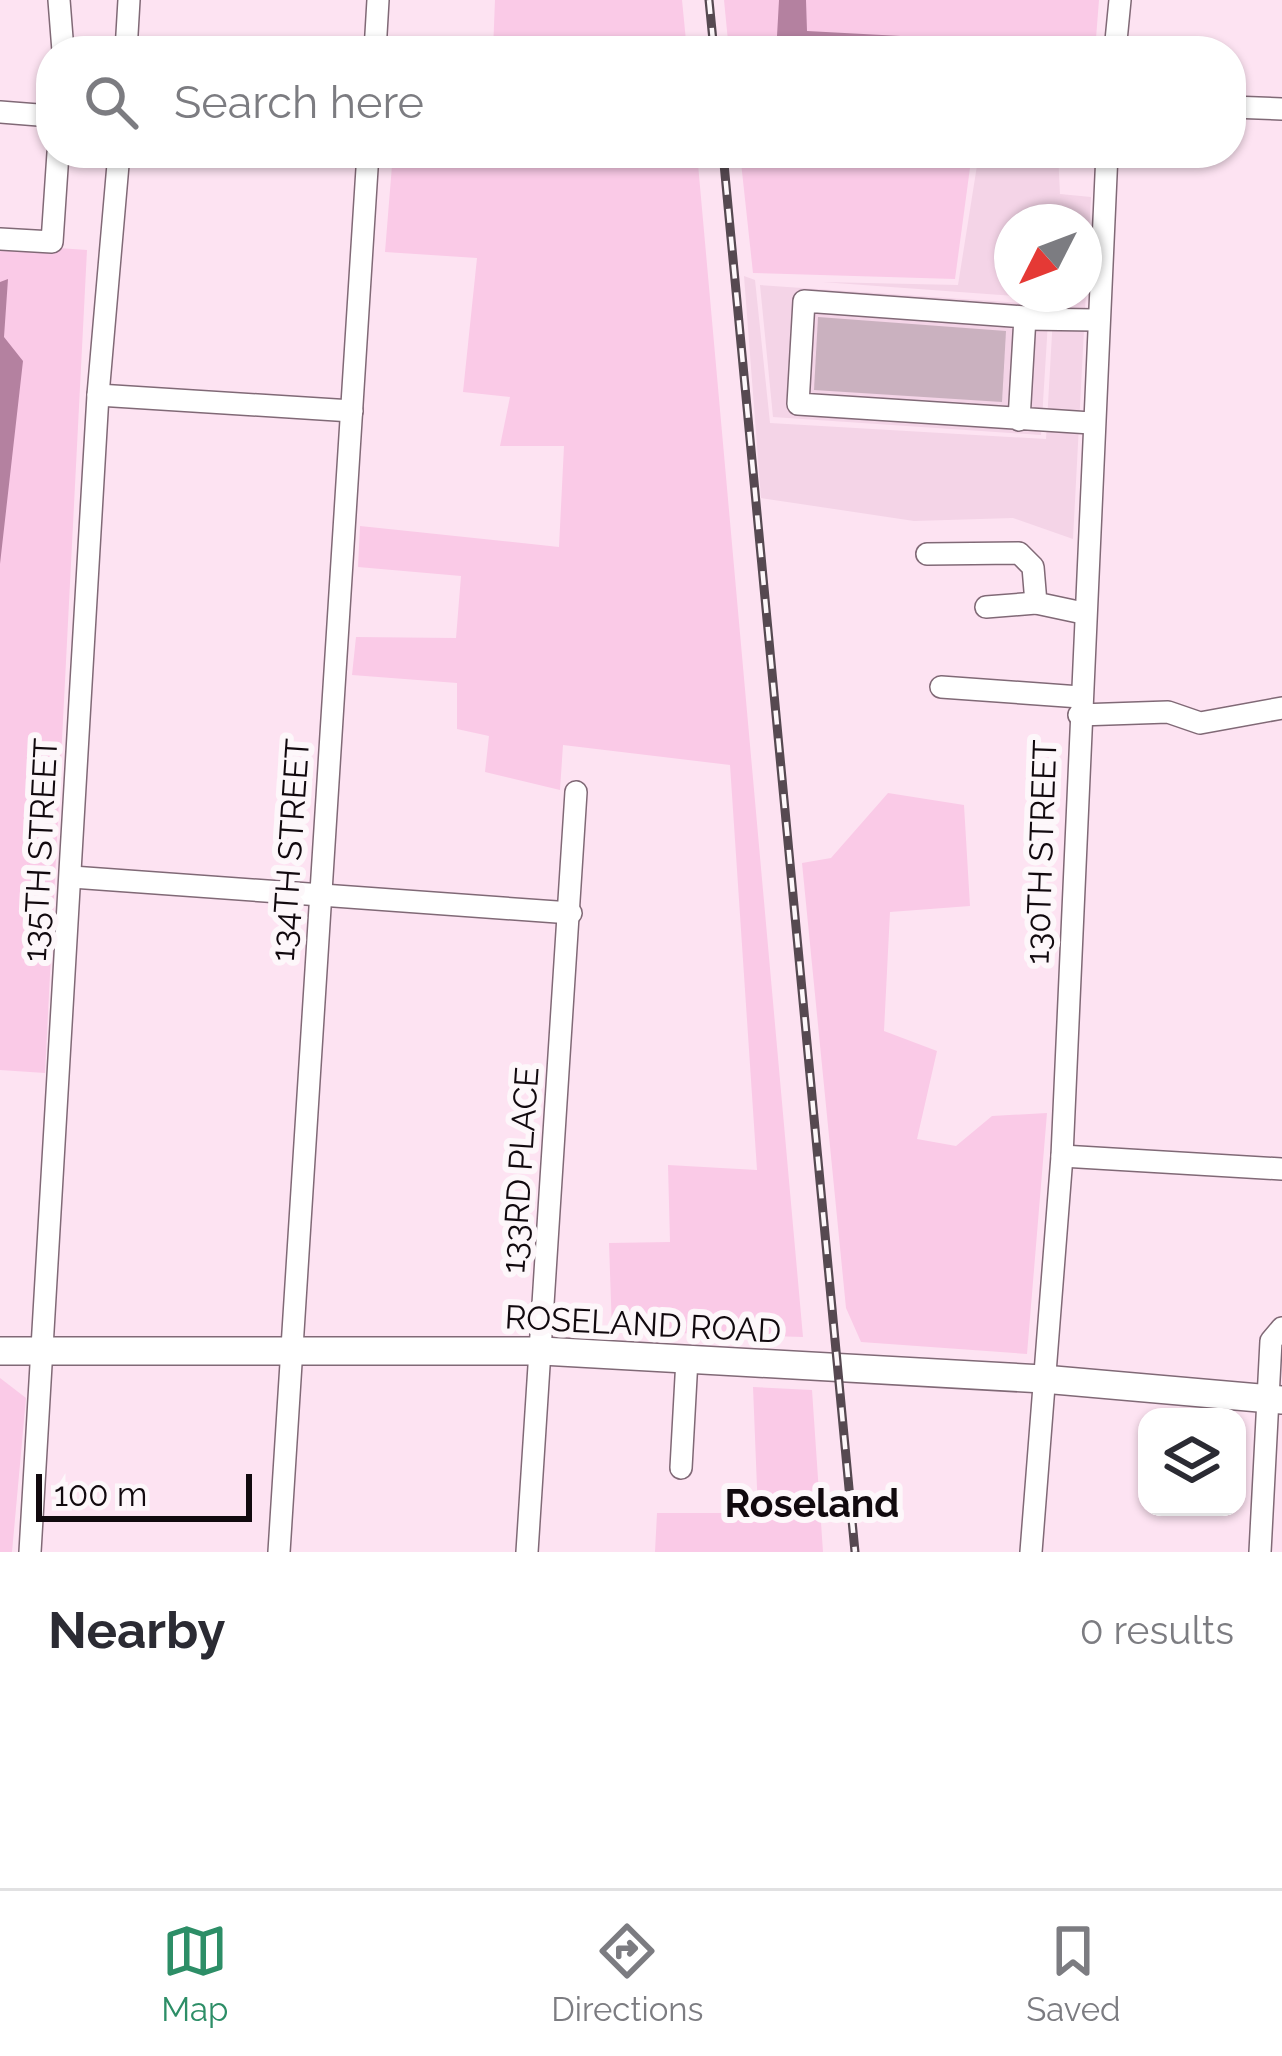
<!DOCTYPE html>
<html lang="en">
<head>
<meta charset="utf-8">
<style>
	body { margin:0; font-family:Raleway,sans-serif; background:#f7f7f7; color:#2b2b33 }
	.controls { position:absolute; right:36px; bottom:36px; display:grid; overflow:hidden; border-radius:24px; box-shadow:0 3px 9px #0004 }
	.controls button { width:108px; height:108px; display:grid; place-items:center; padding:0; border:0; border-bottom:3px solid #e1e1e2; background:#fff; color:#2b2b33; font:60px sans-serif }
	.compass { position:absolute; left:994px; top:204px; width:108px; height:108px; border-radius:50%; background:#fff; box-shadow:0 3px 9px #0004; rotate:228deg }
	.scale { position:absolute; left:36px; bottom:30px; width:216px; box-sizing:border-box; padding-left:12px; border:6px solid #11090e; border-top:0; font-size:33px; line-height:42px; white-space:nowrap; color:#11090e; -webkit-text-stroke:9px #fdf7fa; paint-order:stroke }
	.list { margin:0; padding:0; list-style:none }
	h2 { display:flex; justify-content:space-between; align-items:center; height:156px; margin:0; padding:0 48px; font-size:51px }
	h2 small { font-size:39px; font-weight:400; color:#7c7c81 }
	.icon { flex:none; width:66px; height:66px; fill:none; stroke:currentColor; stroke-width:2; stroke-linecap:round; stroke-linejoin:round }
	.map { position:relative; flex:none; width:1282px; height:1552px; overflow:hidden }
	.search { position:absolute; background:#fff; box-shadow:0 3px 9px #0004; left:36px; right:36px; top:36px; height:132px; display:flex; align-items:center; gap:30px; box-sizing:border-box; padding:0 42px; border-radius:48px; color:#7c7c81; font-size:45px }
	.sheet { height:336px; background:#fff }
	nav { display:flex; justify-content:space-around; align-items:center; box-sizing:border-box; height:168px; border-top:3px solid #e1e1e2; background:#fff; font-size:33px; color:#7c7c81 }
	nav a { display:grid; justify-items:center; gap:6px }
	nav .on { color:#2d8e67 }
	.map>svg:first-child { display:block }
	.built { fill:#f4d4e7; fill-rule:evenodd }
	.green { fill:#facae7 }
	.water { fill:#b481a0 }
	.building { fill:#cab1bf }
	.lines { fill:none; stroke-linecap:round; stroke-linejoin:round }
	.minor-casing { stroke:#806976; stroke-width:24 }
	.major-casing { stroke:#806976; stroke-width:30 }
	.minor { stroke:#fff; stroke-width:21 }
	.major { stroke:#fff; stroke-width:27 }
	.rail-casing { stroke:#564951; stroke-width:9 }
	.rail { stroke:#fdf7fa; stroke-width:4.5; stroke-dasharray:14; stroke-linecap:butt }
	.labels { text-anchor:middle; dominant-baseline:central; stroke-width:12; stroke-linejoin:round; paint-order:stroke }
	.street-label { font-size:33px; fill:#11090e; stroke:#fdf7fa }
	.quarter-label { font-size:39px; font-weight:bold; fill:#11090e; stroke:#fdf7fa }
</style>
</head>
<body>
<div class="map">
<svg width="1282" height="1552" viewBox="0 0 1282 1552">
	<rect width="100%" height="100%" fill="#fde3f2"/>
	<g class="built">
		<path d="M979,153H1058L1060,194L1091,197L1073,539L1013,518L914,521L761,498L744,276L755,280L770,423L1046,439L1054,299L822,282L958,285ZM1012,222H1084V294H1012Z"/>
		<path d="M760,285L1049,305L1041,435L773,417Z"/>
	</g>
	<g class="green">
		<path d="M495,0H682L687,51H493Z"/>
		<path d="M724,0H1099L1095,51H729Z"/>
		<path d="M393,153H697L803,1337L612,1331L609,1243L670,1242L668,1165L757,1170L730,765L563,745L560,790L485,772L489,736L457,729V683L352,675L356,637L456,638L461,576L358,567L360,526L559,547L564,446H500L510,397L463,392L477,258L385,252Z"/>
		<path d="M740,153H972L955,279L753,273Z"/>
		<path d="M0,244L87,250L45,1073L0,1070Z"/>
		<path d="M888,793L964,805L970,906L890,912L884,1031L937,1051L917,1139L956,1146L992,1116L1047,1113L1027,1354L861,1342L846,1308L802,863L831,858Z"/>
		<path d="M0,1378L26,1398L12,1552H0Z"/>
		<path d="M753,1387L812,1390L823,1552H655L657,1513H758Z"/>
	</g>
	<g class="water">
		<path d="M779,0H806L807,31L1034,43L1035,51H795L777,36Z"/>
		<path d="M8,279L4,337L23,361L0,564V282Z"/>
	</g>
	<path class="building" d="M818,317L1006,331L1002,402L814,390Z"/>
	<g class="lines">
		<defs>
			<g id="minor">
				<path d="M59,0L63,51"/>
				<path d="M126,51L129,0"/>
				<path d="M375,51L378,0"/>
				<path d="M1115,51L1120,0"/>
				<path d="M1231,107L1282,109"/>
				<path d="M0,112L51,116"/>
				<path d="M0,239L52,242L58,153"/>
				<path d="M1025,319L1095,320"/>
				<path d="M98,395L352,411"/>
				<path d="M1019,420L1025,317L804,301L798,404L1091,423"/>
				<path d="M927,554L1019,553L1033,567L1036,603L1083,613"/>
				<path d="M986,607L1036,603"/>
				<path d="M941,687L1080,697"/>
				<path d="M1079,715L1168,712L1200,723L1282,708"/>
				<path d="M72,877L571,913"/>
				<path d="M1062,1156L1282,1169"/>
				<path d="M681,1468L687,1359"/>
				<path d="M30,1552L98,395L119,153"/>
				<path d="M279,1552L368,153"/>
				<path d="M527,1552L576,792"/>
				<path d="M1031,1552L1062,1156L1107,153"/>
				<path d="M1260,1552L1271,1341L1282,1328"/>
			</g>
			<path id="major" d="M0,1351H542L1043,1379L1282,1400"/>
		</defs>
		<use href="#minor" class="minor-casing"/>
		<use href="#major" class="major-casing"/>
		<use href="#minor" class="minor"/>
		<use href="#major" class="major"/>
		<defs>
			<g id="rail">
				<path d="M709,0L714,51"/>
				<path d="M723,153L855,1552"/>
			</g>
		</defs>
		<use href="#rail" class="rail-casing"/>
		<use href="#rail" class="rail"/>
	</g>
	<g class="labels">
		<g class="street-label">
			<text transform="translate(40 850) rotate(-87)">135TH STREET</text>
			<text transform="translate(290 850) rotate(-86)">134TH STREET</text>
			<text transform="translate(1041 852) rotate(-88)">130TH STREET</text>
			<text transform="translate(520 1170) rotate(-86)">133RD PLACE</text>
			<text transform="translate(643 1324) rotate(3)">ROSELAND ROAD</text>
		</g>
		<g class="quarter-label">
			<text x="812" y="1503">Roseland</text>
		</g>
	</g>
</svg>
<div class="controls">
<button><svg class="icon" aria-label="layers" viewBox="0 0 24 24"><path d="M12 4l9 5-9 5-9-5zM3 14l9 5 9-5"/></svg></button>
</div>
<svg class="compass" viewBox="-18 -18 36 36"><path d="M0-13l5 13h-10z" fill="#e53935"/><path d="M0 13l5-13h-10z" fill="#7c7c81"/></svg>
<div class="scale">100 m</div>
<div class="search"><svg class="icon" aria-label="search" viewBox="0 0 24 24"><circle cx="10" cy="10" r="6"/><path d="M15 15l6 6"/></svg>Search here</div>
</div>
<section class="sheet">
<h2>Nearby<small>0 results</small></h2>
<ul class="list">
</ul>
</section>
<nav>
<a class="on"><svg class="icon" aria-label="map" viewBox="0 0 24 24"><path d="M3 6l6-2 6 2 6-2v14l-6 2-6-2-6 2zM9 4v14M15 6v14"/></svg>Map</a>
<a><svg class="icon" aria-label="directions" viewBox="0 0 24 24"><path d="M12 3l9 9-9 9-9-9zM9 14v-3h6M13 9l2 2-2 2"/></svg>Directions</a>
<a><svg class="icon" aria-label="saved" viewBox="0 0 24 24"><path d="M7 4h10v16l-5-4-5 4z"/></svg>Saved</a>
</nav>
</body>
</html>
